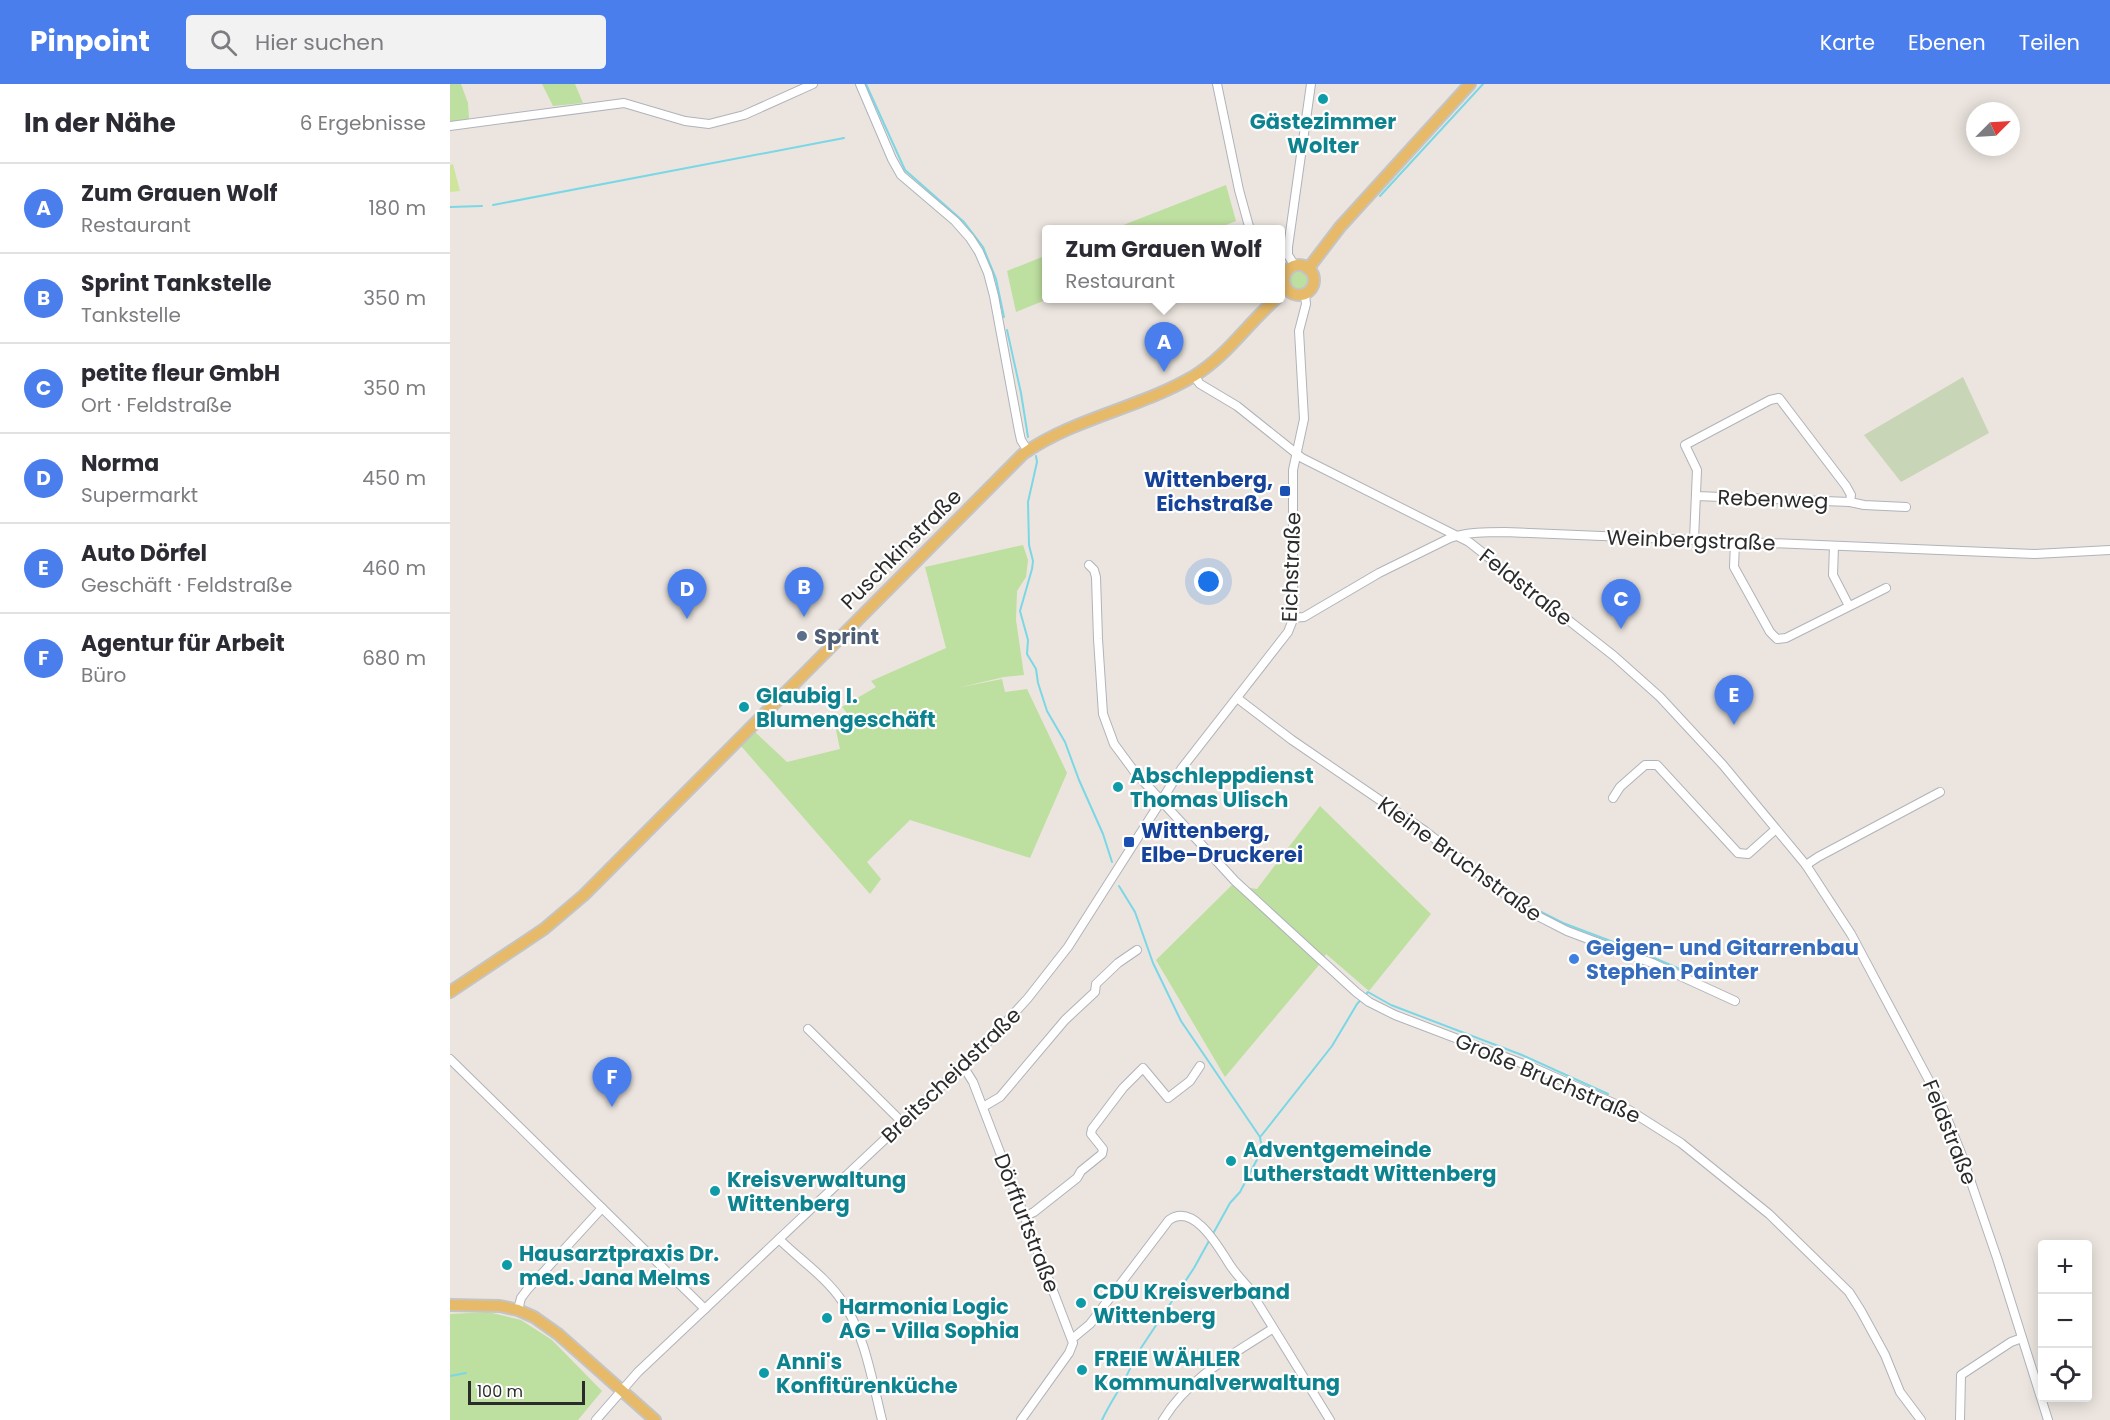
<!DOCTYPE html>
<html lang="de">
<head>
<meta charset="utf-8">
<style>
	body { margin:0; font-family:Poppins,sans-serif; background:#f2f2f3; color:#2b2b33 }
	.controls { position:absolute; right:18px; bottom:18px; display:grid; overflow:hidden; border-radius:6px; box-shadow:0 3px 15px #0003 }
	.controls button { width:54px; height:54px; display:grid; place-items:center; padding:0; border:0; border-bottom:2px solid #e1e1e2; background:#fff; color:#2b2b33; font:30px sans-serif }
	.compass { position:absolute; left:1516px; top:18px; width:54px; height:54px; border-radius:50%; background:#fff; box-shadow:0 3px 15px #0003; rotate:66deg }
	.scale { position:absolute; left:18px; bottom:15px; width:117px; box-sizing:border-box; padding-left:6px; border:3px solid #2b2b2b; border-top:0; font-size:16px; line-height:21px; white-space:nowrap; color:#2b2b2b; -webkit-text-stroke:4px #fff; paint-order:stroke }
	.you { position:absolute; left:759px; top:498px; width:21px; height:21px; margin:-15px; border:4px solid #fff; border-radius:50%; background:#1a73e8; box-shadow:0 0 0 9px #1a73e833 }
	.badge { display:grid; place-items:center; width:39px; height:39px; border-radius:50%; background:#4b7eed; color:#fff; font-size:20px; font-weight:700 }
	.pin { position:absolute; translate:-50% -50px; filter:drop-shadow(0 2px 3px #0008) }
	.pin::after { content:''; position:absolute; top:32px; width:21px; height:18px; background:inherit; clip-path:polygon(0 0,100% 0,50% 100%) }
	.popup { position:absolute; left:592px; top:141px; width:243px; height:78px; box-sizing:border-box; display:grid; place-content:center; border-radius:6px; background:#fff; filter:drop-shadow(0 2px 4px #0005); font-size:20px; white-space:nowrap; color:#7c7c81 }
	.popup b { font-size:22px; color:#2b2b33 }
	.popup::after { content:''; position:absolute; left:50%; top:100%; margin-left:-12px; border:12px solid transparent; border-top-color:#fff }
	.list { margin:0; padding:0; list-style:none }
	h2 { display:flex; justify-content:space-between; align-items:center; height:78px; margin:0; padding:0 24px; font-size:26px }
	h2 small { font-size:20px; font-weight:400; color:#7c7c81 }
	.list li { display:grid; grid-template-columns:39px 1fr auto; gap:18px; align-items:center; box-sizing:border-box; height:90px; padding:0 24px; border-top:2px solid #e1e1e2 }
	.list b { display:block; font-size:22px; white-space:nowrap }
	.list p { margin:0; font-size:20px; white-space:nowrap; color:#7c7c81 }
	.list em { font-size:20px; font-style:normal; color:#7c7c81 }
	.icon { flex:none; width:33px; height:33px; fill:none; stroke:currentColor; stroke-width:2; stroke-linecap:round; stroke-linejoin:round }
	.map { position:relative; flex:none; width:1660px; height:1336px; overflow:hidden }
	header { display:flex; align-items:center; gap:36px; box-sizing:border-box; height:84px; padding:0 30px; background:#4b7eed; color:#fff }
	header strong { font-size:28px }
	nav { display:flex; gap:33px; margin-inline-start:auto; font-size:21px }
	.search { width:420px; height:54px; background:#f2f2f3; display:flex; align-items:center; gap:15px; box-sizing:border-box; padding:0 21px; border-radius:6px; color:#7c7c81; font-size:22px }
	main { display:flex }
	aside { flex:1; background:#fff }
	.map>svg:first-child { display:block }
	.green { fill:#bddf9f }
	.cemetery { fill:#c9d5b7 }
	.pitch { fill:#cfe59c }
	.lines { fill:none; stroke-linecap:round; stroke-linejoin:round }
	.stream { stroke:#7ad7e6; stroke-width:2 }
	.minor-casing { stroke:#afb3bb; stroke-width:10 }
	.major-casing { stroke:#c4c4c4; stroke-width:14 }
	.minor { stroke:#fff; stroke-width:8 }
	.major { stroke:#e7ba69; stroke-width:10 }
	.culture-dot { fill:#0f9aa8; stroke:#fff; stroke-width:2 }
	.transit-dot { fill:#1a4fb4; stroke:#fff; stroke-width:2 }
	.service-dot { fill:#5c6f8a; stroke:#fff; stroke-width:2 }
	.shop-dot { fill:#3f7fe0; stroke:#fff; stroke-width:2 }
	.labels { text-anchor:middle; dominant-baseline:central; stroke-width:4.5; stroke-linejoin:round; paint-order:stroke }
	.culture-label { font-size:21px; font-weight:bold; fill:#0d838f; stroke:#fff; text-anchor:start }
	.transit-label { font-size:21px; font-weight:bold; fill:#164399; stroke:#fff; text-anchor:end }
	.street-label { font-size:21px; fill:#2b2b2b; stroke:#fff }
	.service-label { font-size:21px; font-weight:bold; fill:#4e5e75; stroke:#fff; text-anchor:start }
	.shop-label { font-size:21px; font-weight:bold; fill:#366cbe; stroke:#fff; text-anchor:start }
</style>
</head>
<body>
<header>
<strong>Pinpoint</strong>
<div class="search"><svg class="icon" aria-label="search" viewBox="0 0 24 24"><circle cx="10" cy="10" r="6"/><path d="M15 15l6 6"/></svg>Hier suchen</div>
<nav><a>Karte</a><a>Ebenen</a><a>Teilen</a></nav>
</header>
<main>
<aside>
<h2>In der Nähe<small>6 Ergebnisse</small></h2>
<ul class="list">
<li><span class="badge">A</span><div><b>Zum Grauen Wolf</b><p>Restaurant</p></div><em>180 m</em></li>
<li><span class="badge">B</span><div><b>Sprint Tankstelle</b><p>Tankstelle</p></div><em>350 m</em></li>
<li><span class="badge">C</span><div><b>petite fleur GmbH</b><p>Ort · Feldstraße</p></div><em>350 m</em></li>
<li><span class="badge">D</span><div><b>Norma</b><p>Supermarkt</p></div><em>450 m</em></li>
<li><span class="badge">E</span><div><b>Auto Dörfel</b><p>Geschäft · Feldstraße</p></div><em>460 m</em></li>
<li><span class="badge">F</span><div><b>Agentur für Arbeit</b><p>Büro</p></div><em>680 m</em></li>
</ul>
</aside>
<div class="map">
<svg width="1660" height="1336" viewBox="0 0 1660 1336">
	<rect width="100%" height="100%" fill="#ece5df"/>
	<g class="green">
		<path d="M0,0H11L18,19L19,35L0,39Z"/>
		<path d="M92,0H125L133,19L103,22Z"/>
		<path d="M776,101L786,137L766,145H663Z"/>
		<path d="M597,171L598,215L566,228L557,187Z"/>
		<circle cx="849" cy="196" r="9"/>
		<path d="M573,461L578,476L576,493L567,507L566,536L574,591L554,593L507,604L552,595L555,608L577,605L617,689L580,774L460,736L417,778L431,795L420,810L291,662L305,648L337,678L390,665L383,632L397,629L392,623L426,603L421,597L496,564L475,483Z"/>
		<path d="M870,722L981,830L919,907L876,870L869,881L775,993L706,876L782,801L807,805Z"/>
		<path d="M38,1228L71,1236L102,1256L152,1307L128,1336H0V1230Z"/>
	</g>
	<path class="cemetery" d="M1513,293L1539,349L1451,398L1414,351Z"/>
	<path class="pitch" d="M3,80L10,107L0,108V81Z"/>
	<g class="lines">
		<g class="stream">
			<path d="M416,0L455,86L514,138L533,163L546,195L554,233"/>
			<path d="M930,112L1033,0"/>
			<path d="M43,121L394,54"/>
			<path d="M0,123L32,122"/>
			<path d="M557,246L571,309L578,353"/>
			<path d="M586,372L587,378L578,418L579,461L583,477L582,485L570,527L578,556L577,570L586,585L588,599L597,627L615,658L629,696L653,750L662,778"/>
			<path d="M1072,818L1113,839L1195,870L1253,895"/>
			<path d="M811,1052L882,962L907,920L918,908L941,921L1072,971L1158,1010"/>
			<path d="M0,1292L16,1289"/>
			<path d="M652,1336C662,1314 677,1296 685,1273L744,1184L780,1119L790,1108L812,1066L810,1053L731,937L703,879L685,828L669,802"/>
		</g>
		<defs>
			<g id="minor">
				<path d="M410,0L442,75L451,91L505,137L520,154L529,168L538,189L544,212L569,347L571,356L578,367"/>
				<path d="M767,0L789,106L800,146"/>
				<path d="M0,42L174,19L235,37L259,40L294,31L363,0"/>
				<path d="M845,182L838,171V163L861,0"/>
				<path d="M831,186L836,189"/>
				<path d="M744,292L750,300L787,322L852,374L1019,458L1164,572L1210,613L1273,681L1356,781L1401,850L1491,1019L1511,1069L1547,1174L1598,1336"/>
				<path d="M1400,418L1414,421L1456,423"/>
				<path d="M1244,456L1247,386L1235,361L1320,316L1329,314L1396,402L1401,411L1400,418L1246,412"/>
				<path d="M1285,458L1284,483L1320,548L1327,555L1336,554L1436,504"/>
				<path d="M1384,462L1383,491L1399,522"/>
				<path d="M639,481L644,486L646,493L648,555L653,630L664,660L684,687L785,797L906,908L919,918L945,931L1084,984L1179,1026L1231,1059L1319,1130L1399,1208L1411,1227L1435,1271L1450,1308L1471,1336"/>
				<path d="M842,534L854,533L929,489L1000,454C1017,448 1037,448 1055,448L1585,470L1660,466"/>
				<path d="M787,614L842,656L975,747L1074,825L1117,847L1202,879L1285,917"/>
				<path d="M1163,714L1170,703L1195,681H1207L1288,769L1298,770L1326,745"/>
				<path d="M1356,781L1368,773L1490,708"/>
				<path d="M358,945L453,1039"/>
				<path d="M0,975L255,1225"/>
				<path d="M513,982L523,998L623,1259L619,1269L571,1336"/>
				<path d="M533,1023L550,1013L615,936L645,908L646,900L668,879L687,866"/>
				<path d="M574,1133L584,1128L627,1094L631,1087L652,1070L653,1065L641,1050L642,1045L673,1004L693,984L718,1014L740,997L750,982"/>
				<path d="M329,1155C349,1175 376,1193 392,1217C414,1247 423,1300 432,1336"/>
				<path d="M68,1226L71,1214L77,1206L152,1124"/>
				<path d="M622,1255L640,1240L719,1136C744,1118 769,1164 780,1181C785,1189 792,1196 798,1203L880,1336"/>
				<path d="M146,1336L188,1288L538,958L578,914L618,863L732,684L838,548L842,538L843,526V386L854,335L849,247L856,220L855,210"/>
				<path d="M713,1336C738,1294 782,1271 822,1245"/>
				<path d="M1510,1336L1511,1291L1561,1258L1572,1254"/>
			</g>
			<g id="major">
				<circle cx="849" cy="196" r="15"/>
				<path d="M858,185L890,143L1020,0"/>
				<path d="M0,908L94,845L134,811L573,370C624,334 690,324 744,292C777,272 798,239 827,214"/>
				<path d="M0,1221L50,1222L68,1226L84,1233L108,1250L205,1336"/>
			</g>
		</defs>
		<use href="#minor" class="minor-casing"/>
		<use href="#major" class="major-casing"/>
		<use href="#minor" class="minor"/>
		<use href="#major" class="major"/>
	</g>
	<g class="culture-dot">
		<circle cx="873" cy="15" r="6"/>
		<circle cx="294" cy="623" r="6"/>
		<circle cx="668" cy="703" r="6"/>
		<circle cx="781" cy="1077" r="6"/>
		<circle cx="265" cy="1107" r="6"/>
		<circle cx="57" cy="1181" r="6"/>
		<circle cx="631" cy="1219" r="6"/>
		<circle cx="377" cy="1234" r="6"/>
		<circle cx="632" cy="1286" r="6"/>
		<circle cx="314" cy="1289" r="6"/>
	</g>
	<g class="transit-dot">
		<rect x="829" y="401" width="12" height="12" rx="3"/>
		<rect x="673" y="752" width="12" height="12" rx="3"/>
	</g>
	<circle class="service-dot" cx="352" cy="552" r="6"/>
	<circle class="shop-dot" cx="1124" cy="875" r="6"/>
	<g class="labels">
		<g class="culture-label">
			<text x="873" y="37" text-anchor="middle">Gästezimmer<tspan x="873" dy="24">Wolter</tspan></text>
			<text x="306" y="611">Glaubig I.<tspan x="306" dy="24">Blumengeschäft</tspan></text>
			<text x="680" y="691">Abschleppdienst<tspan x="680" dy="24">Thomas Ulisch</tspan></text>
			<text x="793" y="1065">Adventgemeinde<tspan x="793" dy="24">Lutherstadt Wittenberg</tspan></text>
			<text x="277" y="1095">Kreisverwaltung<tspan x="277" dy="24">Wittenberg</tspan></text>
			<text x="69" y="1169">Hausarztpraxis Dr.<tspan x="69" dy="24">med. Jana Melms</tspan></text>
			<text x="643" y="1207">CDU Kreisverband<tspan x="643" dy="24">Wittenberg</tspan></text>
			<text x="389" y="1222">Harmonia Logic<tspan x="389" dy="24">AG - Villa Sophia</tspan></text>
			<text x="644" y="1274">FREIE WÄHLER<tspan x="644" dy="24">Kommunalverwaltung</tspan></text>
			<text x="326" y="1277">Anni's<tspan x="326" dy="24">Konfitürenküche</tspan></text>
		</g>
		<g class="transit-label">
			<text x="823" y="395">Wittenberg,<tspan x="823" dy="24">Eichstraße</tspan></text>
			<text x="691" y="746" text-anchor="start">Wittenberg,<tspan x="691" dy="24">Elbe-Druckerei</tspan></text>
		</g>
		<g class="street-label">
			<text transform="translate(1323 415) rotate(2)">Rebenweg</text>
			<text transform="translate(1241 456) rotate(2)">Weinbergstraße</text>
			<text transform="translate(451 465) rotate(-45)">Puschkinstraße</text>
			<text transform="translate(841 483) rotate(-88)">Eichstraße</text>
			<text transform="translate(1076 503) rotate(38)">Feldstraße</text>
			<text transform="translate(1010 775) rotate(36)">Kleine Bruchstraße</text>
			<text transform="translate(501 991) rotate(-44)">Breitscheidstraße</text>
			<text transform="translate(1098 994) rotate(23)">Große Bruchstraße</text>
			<text transform="translate(1500 1048) rotate(68)">Feldstraße</text>
			<text transform="translate(577 1139) rotate(69)">Dörffurtstraße</text>
		</g>
		<g class="service-label">
			<text x="364" y="552">Sprint</text>
		</g>
		<g class="shop-label">
			<text x="1136" y="863">Geigen- und Gitarrenbau<tspan x="1136" dy="24">Stephen Painter</tspan></text>
		</g>
	</g>
</svg>
<div class="controls">
<button>+</button>
<button>−</button>
<button><svg class="icon" aria-label="locate" viewBox="0 0 24 24"><circle cx="12" cy="12" r="6"/><path d="M12 2v4M12 18v4M2 12h4M18 12h4"/></svg></button>
</div>
<svg class="compass" viewBox="-18 -18 36 36"><path d="M0-13l5 13h-10z" fill="#e53935"/><path d="M0 13l5-13h-10z" fill="#7c7c81"/></svg>
<div class="scale">100 m</div>
<div class="you"></div>
<div class="pin badge" style="left:714px;top:288px">A</div>
<div class="popup"><b>Zum Grauen Wolf</b>Restaurant</div>
<div class="pin badge" style="left:354px;top:533px">B</div>
<div class="pin badge" style="left:1171px;top:545px">C</div>
<div class="pin badge" style="left:237px;top:535px">D</div>
<div class="pin badge" style="left:1284px;top:641px">E</div>
<div class="pin badge" style="left:162px;top:1023px">F</div>
</div>
</main>
</body>
</html>
